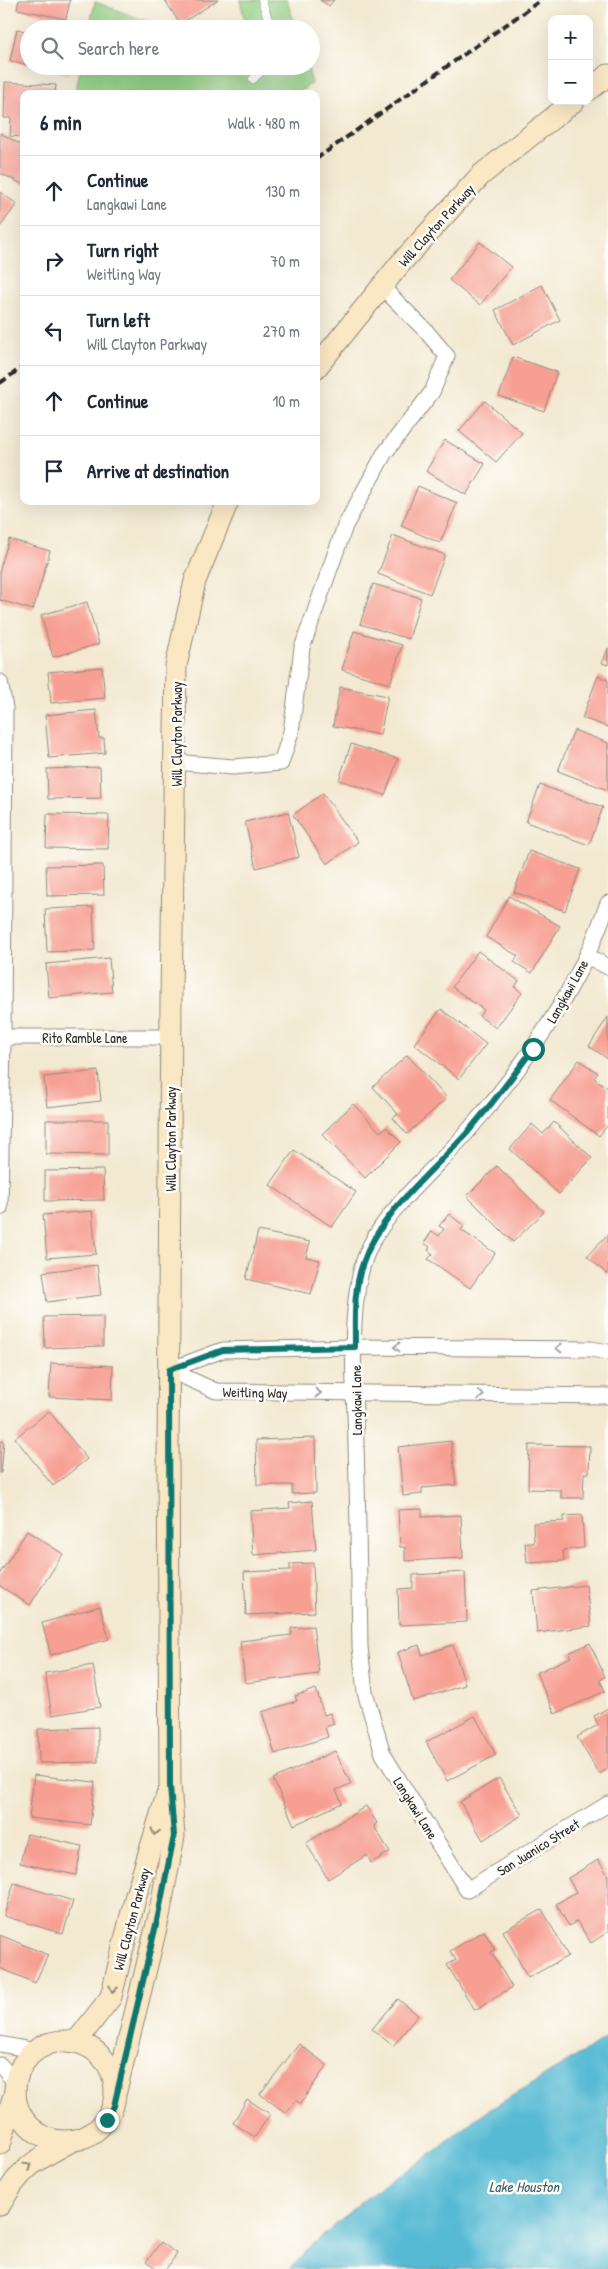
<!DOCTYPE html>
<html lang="en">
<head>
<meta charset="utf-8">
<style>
	body { margin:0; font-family:"Patrick Hand",sans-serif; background:#f2f2f3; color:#1f2937 }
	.controls { position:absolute; right:15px; top:15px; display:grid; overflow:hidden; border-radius:10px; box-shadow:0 5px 20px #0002 }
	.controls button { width:45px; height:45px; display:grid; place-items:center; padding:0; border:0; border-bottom:1px solid #e0e1e3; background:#fff; color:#1f2937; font:25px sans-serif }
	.stop { position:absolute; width:15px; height:15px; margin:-11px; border:4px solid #0f766e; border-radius:50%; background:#fff }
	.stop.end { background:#0f766e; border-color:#fff; box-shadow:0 1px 5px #0008 }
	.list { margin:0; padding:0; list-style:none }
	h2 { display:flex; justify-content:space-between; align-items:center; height:65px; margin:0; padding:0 20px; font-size:21px }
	h2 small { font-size:16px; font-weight:400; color:#747a83 }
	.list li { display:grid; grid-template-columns:32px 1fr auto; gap:15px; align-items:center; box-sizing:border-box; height:70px; padding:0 20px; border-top:1px solid #e0e1e3 }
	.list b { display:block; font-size:19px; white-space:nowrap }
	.list p { margin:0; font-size:16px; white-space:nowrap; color:#747a83 }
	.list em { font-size:16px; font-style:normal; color:#747a83 }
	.icon { flex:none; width:28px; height:28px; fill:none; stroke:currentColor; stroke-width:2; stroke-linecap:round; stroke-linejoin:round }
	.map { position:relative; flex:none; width:608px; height:2269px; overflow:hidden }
	.search { position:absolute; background:#fff; box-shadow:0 5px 20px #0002; left:20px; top:20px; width:300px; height:55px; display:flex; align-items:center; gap:12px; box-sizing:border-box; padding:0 18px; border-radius:28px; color:#747a83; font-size:19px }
	.panel { position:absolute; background:#fff; box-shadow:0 5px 20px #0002; left:20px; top:90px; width:300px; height:415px; border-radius:10px }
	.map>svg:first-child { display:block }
	.green { fill:#93cf84; stroke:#5f7d58 }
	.water { fill:#56bad4; stroke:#407280 }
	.building { fill:#f79f93 }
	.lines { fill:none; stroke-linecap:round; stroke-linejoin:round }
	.lane-casing { stroke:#8f8a7e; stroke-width:9 }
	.street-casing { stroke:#8f8a7e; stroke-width:17 }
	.secondary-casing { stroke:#8f8a7e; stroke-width:23 }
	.lane { stroke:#fff; stroke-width:8 }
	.street { stroke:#fff; stroke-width:15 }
	.secondary { stroke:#fae7c3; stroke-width:21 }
	.rail { stroke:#2b2b2b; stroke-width:4; stroke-dasharray:8 4; stroke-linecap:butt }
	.oneway { stroke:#a0a0a0 }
	.oneway2 { stroke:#928977 }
	.route { stroke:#0f766e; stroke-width:6 }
	.labels { text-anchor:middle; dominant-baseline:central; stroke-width:5; stroke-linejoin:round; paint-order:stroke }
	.street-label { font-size:14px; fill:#2b2b2b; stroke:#fdfcf7 }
	.water-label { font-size:15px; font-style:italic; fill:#3a5d66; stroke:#fdfcf7 }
</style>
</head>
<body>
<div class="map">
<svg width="608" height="2269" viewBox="0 0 608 2269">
	<rect width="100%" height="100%" fill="#fdfcf7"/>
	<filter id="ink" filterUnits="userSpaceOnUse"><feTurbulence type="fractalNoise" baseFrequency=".02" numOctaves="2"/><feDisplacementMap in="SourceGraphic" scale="10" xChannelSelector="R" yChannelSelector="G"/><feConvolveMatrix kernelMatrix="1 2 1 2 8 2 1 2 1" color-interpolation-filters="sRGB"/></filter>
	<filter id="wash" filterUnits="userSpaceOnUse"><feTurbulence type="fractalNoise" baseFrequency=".0096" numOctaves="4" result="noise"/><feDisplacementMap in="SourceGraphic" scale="20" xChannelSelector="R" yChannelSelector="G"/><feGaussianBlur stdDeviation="1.12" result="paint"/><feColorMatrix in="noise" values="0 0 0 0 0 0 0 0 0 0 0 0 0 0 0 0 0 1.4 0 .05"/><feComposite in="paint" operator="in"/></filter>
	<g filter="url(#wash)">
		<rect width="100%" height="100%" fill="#f3e9d1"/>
		<g class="green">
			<path d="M240,0H287L296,29H247Z"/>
			<path d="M95,2L168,29H89Z"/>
			<path d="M81,66H307L312,83L297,94H75Z"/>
		</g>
		<path class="water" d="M608,2037V2269H290L308,2249L379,2187L425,2159L476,2118Z"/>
		<g id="blocks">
			<g class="building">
				<path d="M19,0H70L66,19L17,9Z"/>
				<path d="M165,0H218L180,24Z"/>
				<path d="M320,0H334L329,6Z"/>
				<path d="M17,29L29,32V65L10,61Z"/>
				<path d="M39,66H71L69,74Z"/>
				<path d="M5,82L56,85L55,94H24V137L10,136L11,118H4Z"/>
				<path d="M0,133L24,146V185L0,173Z"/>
				<path d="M0,192L17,204L0,227Z"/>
				<path d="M480,242L511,267L480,305L449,280Z"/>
				<path d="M542,285L560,320L513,345L495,310Z"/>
				<path d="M513,357L557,372L544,411L499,396Z"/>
				<path d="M485,401L522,433L496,462L459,431Z"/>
				<path d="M445,440L485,464L466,495L426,471Z"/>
				<path d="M418,486L457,503L440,543L401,526Z"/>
				<path d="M393,535L445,555L430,594L378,574Z"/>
				<path d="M9,539L50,551L33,610L0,600V569Z"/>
				<path d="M373,584L421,598L409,639L360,624Z"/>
				<path d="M87,602L99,644L53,657L41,615Z"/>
				<path d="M354,631L402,645L390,684L342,670Z"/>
				<path d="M608,648V665L602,663Z"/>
				<path d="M102,667L105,698L51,703L48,672Z"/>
				<path d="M598,676L608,680V727L582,718Z"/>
				<path d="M340,687L388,696L380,735L333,726Z"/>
				<path d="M96,710L99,738H104L105,753L49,758L45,715Z"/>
				<path d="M574,730L608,743V790L558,771Z"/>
				<path d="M351,744L398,759L385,795L339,780Z"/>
				<path d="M100,767L101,798L48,799L47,769Z"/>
				<path d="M540,785L603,807L589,845L526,822Z"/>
				<path d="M323,793L358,842L327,864L293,815Z"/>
				<path d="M288,812L299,857L256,868L245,822Z"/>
				<path d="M47,814L109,815L108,849L46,848Z"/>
				<path d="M529,851L580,869L565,911L514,892Z"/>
				<path d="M103,865L104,895L47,896L46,866Z"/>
				<path d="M509,896L560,926L532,973L514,962L518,956L486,937Z"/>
				<path d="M93,907L95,950L47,952L45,909Z"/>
				<path d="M478,951L519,981L515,987L522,993L496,1028L479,1016L484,1010L452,987Z"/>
				<path d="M109,958L112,992L49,998L46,964Z"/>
				<path d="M441,1009L486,1044L459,1079L414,1044Z"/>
				<path d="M608,1017V1059L589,1046Z"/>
				<path d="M407,1055L447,1098L407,1134L393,1118L398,1114L373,1087Z"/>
				<path d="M579,1060L598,1073L594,1078L608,1088V1125L599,1136L550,1100Z"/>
				<path d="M98,1071L101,1101L47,1107L44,1077Z"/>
				<path d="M353,1104L380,1132L386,1127L401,1142L365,1178L322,1134Z"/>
				<path d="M46,1120H108V1155L46,1154Z"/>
				<path d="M554,1122L592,1158L559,1194L510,1149L532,1124L543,1134Z"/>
				<path d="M294,1150L356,1192L332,1227L270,1185Z"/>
				<path d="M497,1166L544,1212L513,1242L467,1196Z"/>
				<path d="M103,1170L104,1200L45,1201V1171Z"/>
				<path d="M92,1211L96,1254L47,1258L43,1215Z"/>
				<path d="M449,1214L464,1226L461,1230L495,1253L470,1288L428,1259L433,1254L428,1250L430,1247L424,1243L432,1231L439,1236L444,1229L439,1226Z"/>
				<path d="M258,1231L310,1242L306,1257L320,1260L311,1294L246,1279Z"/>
				<path d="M608,1234V1275L587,1256Z"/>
				<path d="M97,1265L101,1295L47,1302L43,1272Z"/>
				<path d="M103,1316V1346L45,1348L44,1317Z"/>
				<path d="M51,1363L113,1366L112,1400L49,1397Z"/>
				<path d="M49,1411L87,1459L53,1486L15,1438Z"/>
				<path d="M315,1438L316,1493L292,1494V1485H257L256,1440Z"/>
				<path d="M0,1441L4,1442L1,1473H0Z"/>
				<path d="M451,1441L456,1485L422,1488V1494L403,1496L398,1447Z"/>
				<path d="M529,1445L590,1446L589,1473H584L583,1498H561V1490L528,1489Z"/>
				<path d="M312,1501L316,1550L253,1555L250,1511L290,1508L289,1503Z"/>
				<path d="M422,1509V1517L461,1515L463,1558L405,1561V1547H400L398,1510Z"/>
				<path d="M582,1515L584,1548L563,1550L564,1561L527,1563L525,1543H534L533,1523L564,1521V1516Z"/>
				<path d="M27,1531L63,1554L30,1605L0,1586V1573Z"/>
				<path d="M313,1563L315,1612L246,1615L244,1572L290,1570V1564Z"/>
				<path d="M465,1572L467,1622L399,1625L398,1589L413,1588V1575Z"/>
				<path d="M586,1585L591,1626L537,1633L533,1591Z"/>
				<path d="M100,1606L109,1639L51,1655L42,1623Z"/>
				<path d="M313,1626L319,1674L245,1683L240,1641L292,1635L291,1628Z"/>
				<path d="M590,1643L605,1677L600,1680L605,1691L555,1714L536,1673L571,1657L569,1653Z"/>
				<path d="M419,1645L422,1655L453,1645L465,1685L413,1701L398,1652Z"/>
				<path d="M93,1665L100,1707L52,1715L45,1673Z"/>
				<path d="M316,1689L324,1715L330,1713L334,1724L325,1727L328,1737L275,1754L262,1712L297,1701L295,1696Z"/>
				<path d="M608,1708V1769L599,1774L577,1737L598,1725L594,1716Z"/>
				<path d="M475,1716L496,1755L447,1781L426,1742Z"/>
				<path d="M98,1727V1762L39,1763L38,1729Z"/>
				<path d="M335,1751L351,1784L336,1790L342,1803L294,1825L273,1779Z"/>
				<path d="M34,1775L95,1782L90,1825L29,1818Z"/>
				<path d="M499,1778L522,1815L483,1840L460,1802Z"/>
				<path d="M366,1806L377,1823L374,1826L390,1852L371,1863L367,1855L328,1879L306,1843Z"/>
				<path d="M27,1834L82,1846L76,1875L20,1863Z"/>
				<path d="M598,1860L608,1875V1932L591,1943L577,1921L569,1926L556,1904L576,1892L568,1878Z"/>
				<path d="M14,1883L73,1901L63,1934L4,1916Z"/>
				<path d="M542,1909L568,1956L528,1978L503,1931Z"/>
				<path d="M484,1931L495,1949L491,1952L512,1987L475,2010L447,1965L456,1960L450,1951Z"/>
				<path d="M0,1935L48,1955L35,1983L0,1968Z"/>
				<path d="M398,1999L418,2015L393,2046L372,2029Z"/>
				<path d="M299,2044L327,2065L300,2104L296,2100L286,2113L260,2094Z"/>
				<path d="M247,2099L270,2114L255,2137L233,2123Z"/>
				<path d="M161,2242L177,2254L166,2269H156L146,2262Z"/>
			</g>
		</g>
	</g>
	<g filter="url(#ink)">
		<use href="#blocks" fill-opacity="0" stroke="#8f8a7e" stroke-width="1"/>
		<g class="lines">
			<defs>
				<g id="lane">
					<path d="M262,0L271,29"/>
					<path d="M253,79L267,66"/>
				</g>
				<g id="street">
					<path d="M0,682L5,708L3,1037L0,1208"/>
					<path d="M175,762L233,767L281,763L291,732L302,648L345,526L384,454L432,392L447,356L426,331L382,287"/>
					<path d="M608,903C601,921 595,939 586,957C556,1020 514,1078 468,1131C439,1165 391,1205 371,1244C345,1293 355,1388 356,1444C358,1512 359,1580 360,1647L365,1692L383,1754L467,1890L608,1804"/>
					<path d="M587,956L608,967"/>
					<path d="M0,1037H170"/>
					<path d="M169,1370L216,1391L608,1396"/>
					<path d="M169,1370L223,1350L355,1347L591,1349L608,1352"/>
					<path d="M0,2044L36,2051"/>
					<path d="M0,2065L15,2082"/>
				</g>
				<g id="secondary">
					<path d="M589,90L608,75"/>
					<path d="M316,368L400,264L481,175L574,101"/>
					<circle cx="65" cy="2091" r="50"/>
					<path d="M76,2042L111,1997L136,1895L167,1795"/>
					<path d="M116,2091L159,1916L174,1836L170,1785L168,1460L171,998L176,666L195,581L228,501"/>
					<path d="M0,2144L15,2092"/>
					<path d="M0,2205C20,2168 34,2161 70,2142"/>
				</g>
			</defs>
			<use href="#lane" class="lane-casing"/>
			<use href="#street" class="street-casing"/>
			<use href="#secondary" class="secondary-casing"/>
			<use href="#lane" class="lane"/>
			<use href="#street" class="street"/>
			<use href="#secondary" class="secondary"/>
			<g class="rail">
				<path d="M316,159L541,0"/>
				<path d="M0,383L24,366"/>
			</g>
		</g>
		<defs><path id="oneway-chevron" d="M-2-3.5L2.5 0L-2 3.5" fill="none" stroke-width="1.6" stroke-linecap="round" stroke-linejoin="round" transform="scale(1.25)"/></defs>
		<g class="oneway">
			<use href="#oneway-chevron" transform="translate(397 1347) rotate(-179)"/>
			<use href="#oneway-chevron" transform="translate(559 1348) rotate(-179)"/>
			<use href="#oneway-chevron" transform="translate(318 1393) rotate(1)"/>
			<use href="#oneway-chevron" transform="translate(481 1395)"/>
		</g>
		<g class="oneway2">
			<use href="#oneway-chevron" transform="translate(155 1832) rotate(107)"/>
			<use href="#oneway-chevron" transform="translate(113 1989) rotate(104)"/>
			<use href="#oneway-chevron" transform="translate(28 2166) rotate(-35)"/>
		</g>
	</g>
	<g class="lines" filter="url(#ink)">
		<path class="route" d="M107,2120L114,2106L127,2050L158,1916L174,1836L170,1786L169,1370L223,1350L355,1347C355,1319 353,1290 363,1263C380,1213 431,1173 467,1133C490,1106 512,1078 533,1049"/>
	</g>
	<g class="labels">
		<g class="street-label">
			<text transform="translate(436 225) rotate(-48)">Will Clayton Parkway</text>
			<text transform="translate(176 734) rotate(-90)">Will Clayton Parkway</text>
			<text transform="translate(567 991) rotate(-61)">Langkawi Lane</text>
			<text x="85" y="1037">Rito Ramble Lane</text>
			<text transform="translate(170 1139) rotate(-90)">Will Clayton Parkway</text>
			<text transform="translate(255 1392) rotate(1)">Weitling Way</text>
			<text transform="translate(356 1400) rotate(-91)">Langkawi Lane</text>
			<text transform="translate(416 1808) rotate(58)">Langkawi Lane</text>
			<text transform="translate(538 1847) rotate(-32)">San Juanico Street</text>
			<text transform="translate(131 1919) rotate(-75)">Will Clayton Parkway</text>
		</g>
		<g class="water-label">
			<text x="524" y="2186">Lake Houston</text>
		</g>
	</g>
</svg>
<div class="controls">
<button>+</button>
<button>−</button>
</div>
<div class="stop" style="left:533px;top:1049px"></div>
<div class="stop end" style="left:107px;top:2120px"></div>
<div class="search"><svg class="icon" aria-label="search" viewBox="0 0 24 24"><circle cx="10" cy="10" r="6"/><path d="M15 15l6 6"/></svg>Search here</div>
<section class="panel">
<h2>6 min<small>Walk · 480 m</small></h2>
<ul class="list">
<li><svg class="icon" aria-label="ahead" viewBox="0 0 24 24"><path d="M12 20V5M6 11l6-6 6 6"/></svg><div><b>Continue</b><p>Langkawi Lane</p></div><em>130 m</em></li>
<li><svg class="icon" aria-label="right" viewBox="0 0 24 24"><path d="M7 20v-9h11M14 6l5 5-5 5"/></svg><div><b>Turn right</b><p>Weitling Way</p></div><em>70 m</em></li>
<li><svg class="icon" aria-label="left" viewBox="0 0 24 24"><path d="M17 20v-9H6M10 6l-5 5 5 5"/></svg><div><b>Turn left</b><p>Will Clayton Parkway</p></div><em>270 m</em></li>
<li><svg class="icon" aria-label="ahead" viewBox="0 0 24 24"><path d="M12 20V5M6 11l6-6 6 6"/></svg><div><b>Continue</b></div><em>10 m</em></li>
<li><svg class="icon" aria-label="arrive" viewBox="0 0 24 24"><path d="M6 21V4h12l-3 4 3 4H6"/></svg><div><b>Arrive at destination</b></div></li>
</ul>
</section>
</div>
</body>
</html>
